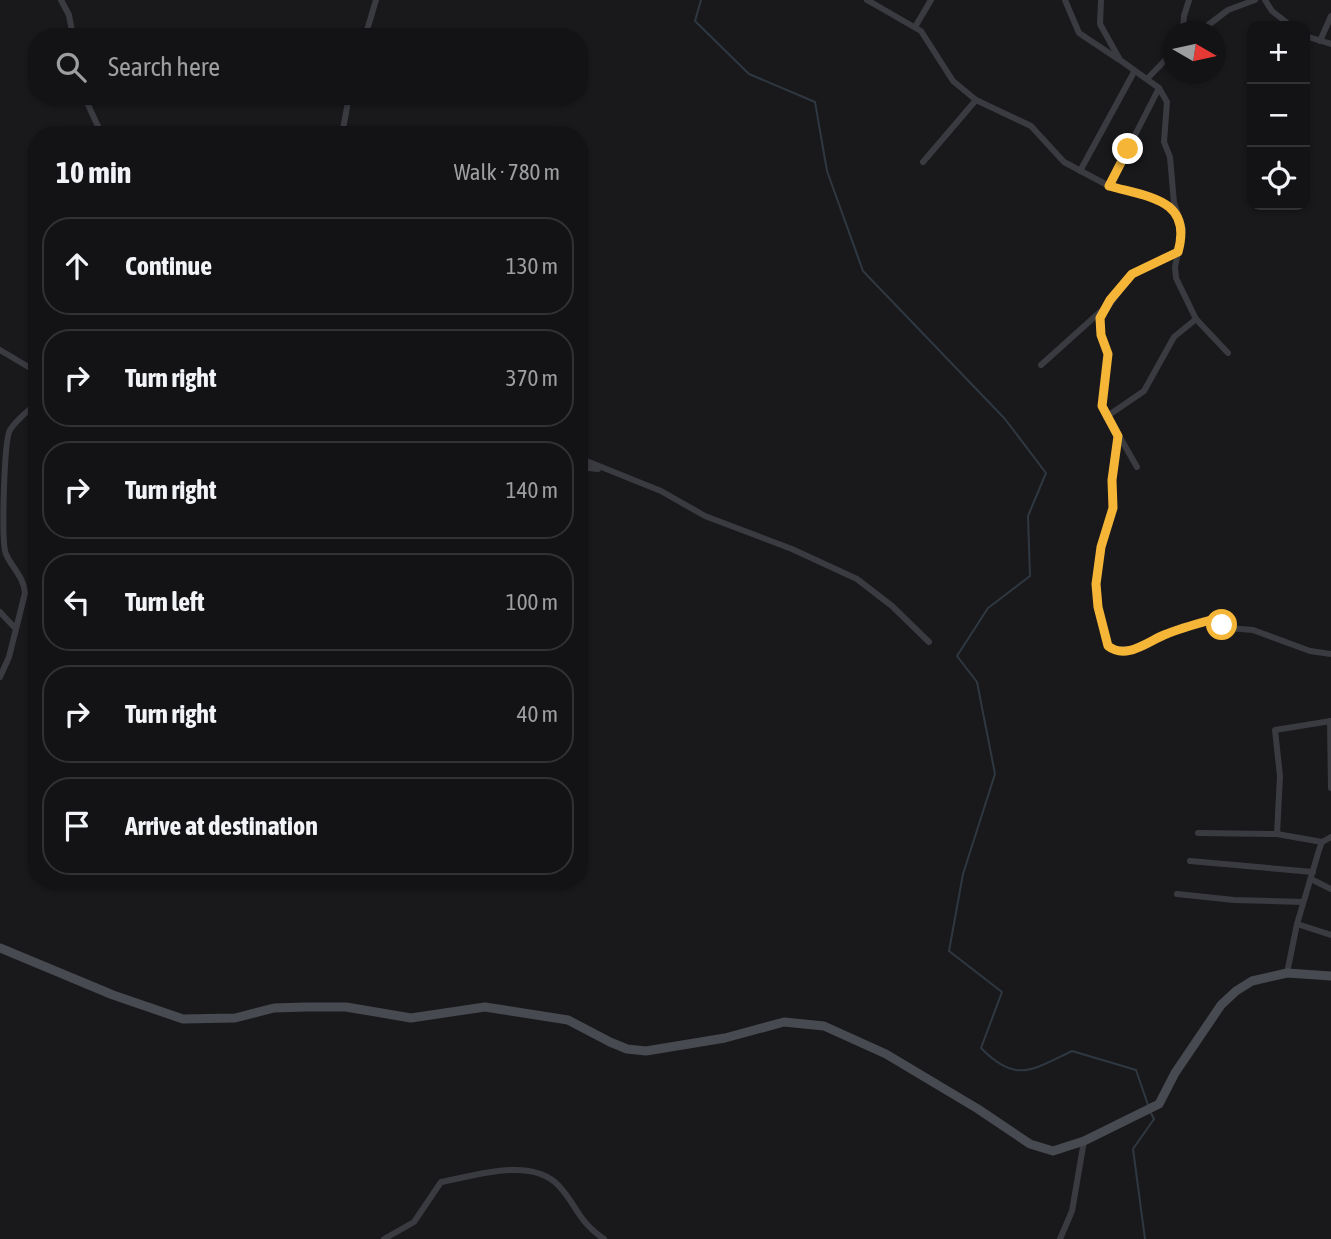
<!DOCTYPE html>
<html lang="en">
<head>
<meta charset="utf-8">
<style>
	body { margin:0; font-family:"Asap Condensed",sans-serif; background:#1c1c1e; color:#f1f3f6 }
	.controls { position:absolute; right:21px; top:21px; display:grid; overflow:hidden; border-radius:14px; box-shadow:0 2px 5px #0004 }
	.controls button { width:63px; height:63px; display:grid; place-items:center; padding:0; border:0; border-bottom:2px solid #323234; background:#131315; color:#f1f3f6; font:35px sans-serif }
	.compass { position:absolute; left:1163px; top:21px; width:63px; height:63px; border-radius:50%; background:#131315; box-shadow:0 2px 5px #0004; rotate:99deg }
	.stop { position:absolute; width:21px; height:21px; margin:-16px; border:5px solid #f5b638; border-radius:50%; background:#fff }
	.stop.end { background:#f5b638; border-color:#fff; box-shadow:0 2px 7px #0008 }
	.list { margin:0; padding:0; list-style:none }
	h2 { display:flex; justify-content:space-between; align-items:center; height:91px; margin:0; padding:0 28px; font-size:30px }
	h2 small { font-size:23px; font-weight:400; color:#9d9ea0 }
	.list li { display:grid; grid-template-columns:46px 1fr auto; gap:21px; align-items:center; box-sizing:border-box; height:98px; margin:0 14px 14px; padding:0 14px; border:2px solid #323234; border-radius:28px }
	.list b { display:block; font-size:26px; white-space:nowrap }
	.list em { font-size:23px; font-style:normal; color:#9d9ea0 }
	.icon { flex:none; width:38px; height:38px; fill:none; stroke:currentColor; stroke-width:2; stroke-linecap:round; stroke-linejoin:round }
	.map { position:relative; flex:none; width:1331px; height:1239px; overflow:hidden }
	.search { position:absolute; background:#131315; box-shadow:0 2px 5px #0004; left:28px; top:28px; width:560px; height:77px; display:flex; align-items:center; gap:18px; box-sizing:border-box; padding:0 24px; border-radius:28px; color:#9d9ea0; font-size:26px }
	.panel { position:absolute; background:#131315; box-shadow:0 2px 5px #0004; left:28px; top:126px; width:560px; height:763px; border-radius:28px }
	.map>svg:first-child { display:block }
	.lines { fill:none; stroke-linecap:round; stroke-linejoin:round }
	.stream { stroke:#2f3840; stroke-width:2 }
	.street { stroke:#3a3b41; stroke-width:6 }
	.secondary { stroke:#484a51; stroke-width:9 }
	.route { stroke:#f5b638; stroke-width:9 }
</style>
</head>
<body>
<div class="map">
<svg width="1331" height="1239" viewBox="0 0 1331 1239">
	<rect width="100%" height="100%" fill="#19191c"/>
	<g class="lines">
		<g class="stream">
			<path d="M701,0L695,21L749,74L815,102L827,171L863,271L1005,419L1046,473L1028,516L1030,576L988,608L957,656L977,682L995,774L963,874L949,951L1002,992L981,1048C1016,1084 1032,1070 1072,1051L1136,1070L1148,1105"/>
			<path d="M1145,1239L1133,1149L1154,1119L1151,1113"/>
		</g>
		<g class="street">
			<path d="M61,0L69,15L73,37"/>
			<path d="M867,0L921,31L953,81L976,100L1031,126L1064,162L1109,186L1153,198L1176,212"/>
			<path d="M1065,0L1079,33L1118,59"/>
			<path d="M1101,0L1100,24L1120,60L1159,88L1167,102L1164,142L1170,157L1174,203L1183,229L1175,267L1176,278L1196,319L1228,353"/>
			<path d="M1265,0L1272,11L1291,26"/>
			<path d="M915,27L931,0"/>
			<path d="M1183,32L1184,16L1189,0"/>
			<path d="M1199,32L1228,10L1255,0"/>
			<path d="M1305,36L1331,44"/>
			<path d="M365,37L376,0"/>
			<path d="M1320,41L1331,16"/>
			<path d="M1147,79L1174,51"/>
			<path d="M84,96L102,135"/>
			<path d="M342,135L349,96"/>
			<path d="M923,162L976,100"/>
			<path d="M1080,171L1134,72"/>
			<path d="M1109,186L1159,88"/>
			<path d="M0,350L37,372"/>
			<path d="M1041,365L1100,312"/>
			<path d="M1106,417L1144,391L1174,337L1196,319"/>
			<path d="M1118,436L1112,480L1113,508L1101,547L1096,585L1098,607L1110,649H1136L1164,634L1211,620L1227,628L1253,630L1310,651L1331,654"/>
			<path d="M579,458L661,491L705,516L792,549L857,579L892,606L929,642"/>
			<path d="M579,467L598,469"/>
			<path d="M1137,467L1102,406L1108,354L1099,329L1100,318L1132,274L1179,252"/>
			<path d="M0,612L15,628"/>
			<path d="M0,677L9,657L25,593C24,577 12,568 6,554C1,543 4,440 10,430C16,420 28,411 37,403"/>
			<path d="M1330,721L1331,788"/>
			<path d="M1198,833L1277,834L1322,842"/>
			<path d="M1277,834L1280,776L1275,730L1331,721"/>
			<path d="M1190,861L1313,872"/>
			<path d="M1311,879L1331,889"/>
			<path d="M1177,894L1234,900L1303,902"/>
			<path d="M1297,924L1331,935"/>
			<path d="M1287,973L1297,924L1319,850L1322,842L1331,837"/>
			<path d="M384,1239L414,1222L441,1182C474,1176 532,1156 559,1186C578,1207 577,1220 604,1239"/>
			<path d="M1060,1239L1072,1211L1084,1141"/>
		</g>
		<path class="secondary" d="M0,948L113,995L183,1019L235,1018L274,1008L306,1007H346L411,1018L485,1007L568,1020L610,1042L627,1049L646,1051L725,1038L784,1022L824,1026L886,1054L978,1109L1030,1144L1053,1151L1084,1141L1159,1104L1175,1073L1221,1005L1236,991L1252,981L1287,973L1331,976"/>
	</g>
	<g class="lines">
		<path class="route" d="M1128,149L1109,186C1148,197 1193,199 1178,252L1132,274L1110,300L1100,318L1101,335L1108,354L1102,406L1118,436L1112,480L1113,508L1101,547L1096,584L1098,607L1108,646C1126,660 1147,642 1164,635C1178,629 1196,624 1211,620L1222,625"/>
	</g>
</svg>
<div class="controls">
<button>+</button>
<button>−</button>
<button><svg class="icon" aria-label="locate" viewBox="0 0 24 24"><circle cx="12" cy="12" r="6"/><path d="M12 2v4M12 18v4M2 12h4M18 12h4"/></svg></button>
</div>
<svg class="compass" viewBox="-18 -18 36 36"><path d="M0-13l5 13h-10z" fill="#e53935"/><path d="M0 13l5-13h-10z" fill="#9d9ea0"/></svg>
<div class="stop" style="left:1222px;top:625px"></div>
<div class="stop end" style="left:1128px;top:149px"></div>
<div class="search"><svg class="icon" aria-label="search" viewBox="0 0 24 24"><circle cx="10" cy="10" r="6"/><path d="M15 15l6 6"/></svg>Search here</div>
<section class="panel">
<h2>10 min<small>Walk · 780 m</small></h2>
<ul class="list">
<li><svg class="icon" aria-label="ahead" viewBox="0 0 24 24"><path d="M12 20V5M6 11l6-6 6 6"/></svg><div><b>Continue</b></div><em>130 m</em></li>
<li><svg class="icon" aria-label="right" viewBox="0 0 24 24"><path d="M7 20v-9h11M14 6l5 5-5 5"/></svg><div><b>Turn right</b></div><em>370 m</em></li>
<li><svg class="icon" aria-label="right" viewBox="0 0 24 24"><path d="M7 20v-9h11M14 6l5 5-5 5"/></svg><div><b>Turn right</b></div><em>140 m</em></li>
<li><svg class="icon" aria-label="left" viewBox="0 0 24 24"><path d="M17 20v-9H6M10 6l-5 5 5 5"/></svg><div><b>Turn left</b></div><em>100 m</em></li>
<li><svg class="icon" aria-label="right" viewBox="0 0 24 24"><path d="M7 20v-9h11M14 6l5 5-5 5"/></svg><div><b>Turn right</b></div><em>40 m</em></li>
<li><svg class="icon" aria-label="arrive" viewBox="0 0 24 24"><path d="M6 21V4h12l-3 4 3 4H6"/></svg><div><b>Arrive at destination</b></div></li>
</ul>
</section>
</div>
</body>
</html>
